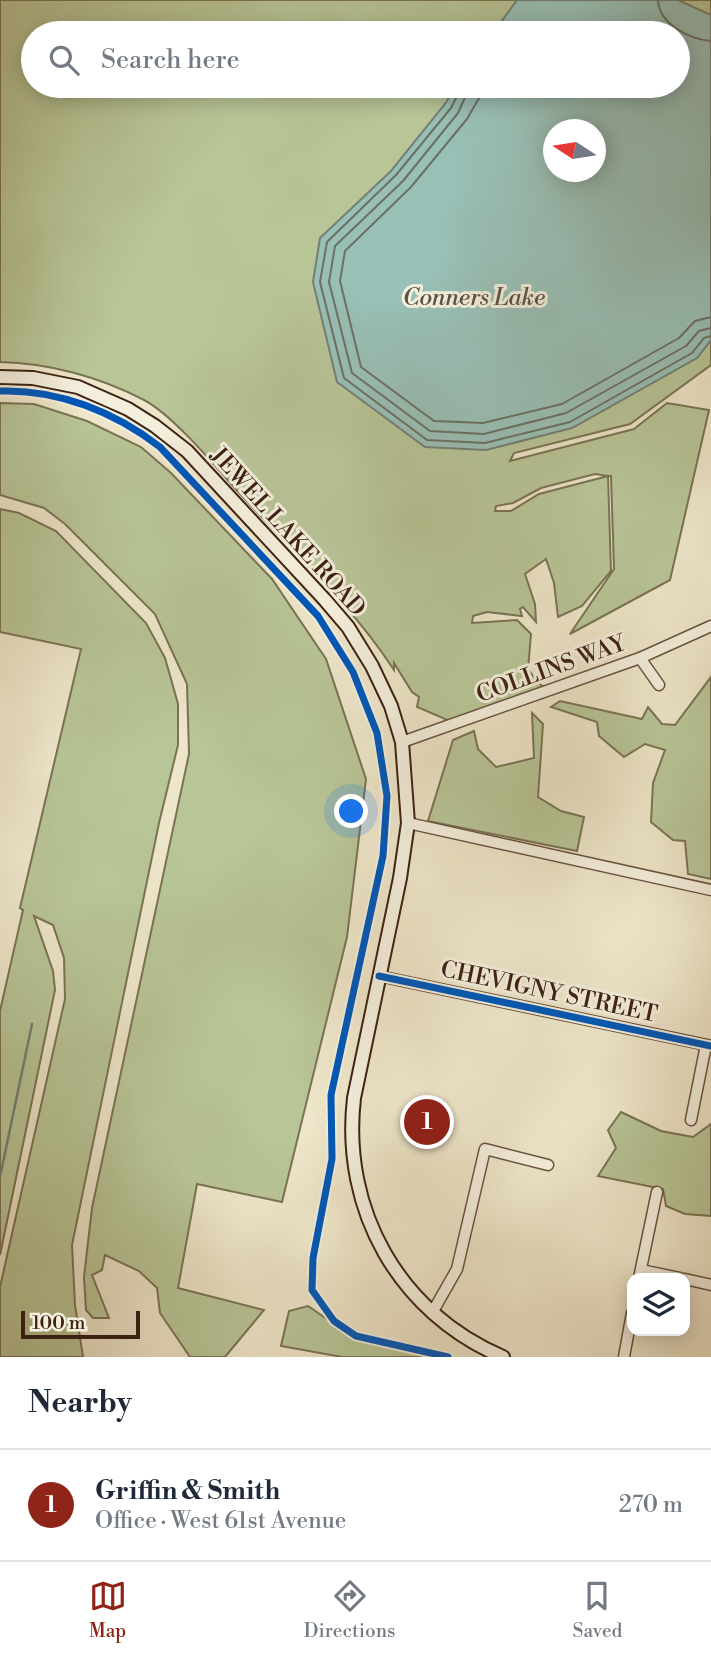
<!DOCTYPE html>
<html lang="en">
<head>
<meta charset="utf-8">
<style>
	body { margin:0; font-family:"Libre Bodoni",serif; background:#f6f6f7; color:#1f2937 }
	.controls { position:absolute; right:21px; bottom:21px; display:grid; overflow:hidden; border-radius:14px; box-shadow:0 4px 18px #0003 }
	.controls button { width:63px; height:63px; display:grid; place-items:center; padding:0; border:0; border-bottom:2px solid #e0e1e3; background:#fff; color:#1f2937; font:35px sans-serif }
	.compass { position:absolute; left:543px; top:119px; width:63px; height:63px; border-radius:50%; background:#fff; box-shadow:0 4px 18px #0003; rotate:282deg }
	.scale { position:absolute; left:21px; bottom:18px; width:119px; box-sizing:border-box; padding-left:7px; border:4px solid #3d2112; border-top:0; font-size:19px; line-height:24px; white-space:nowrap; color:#3d2112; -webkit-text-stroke:5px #f4efdd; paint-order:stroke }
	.you { position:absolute; left:352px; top:812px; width:24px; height:24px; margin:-18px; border:5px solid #fff; border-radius:50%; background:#1a73e8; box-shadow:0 0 0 10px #1a73e833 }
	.badge { display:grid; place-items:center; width:46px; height:46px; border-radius:50%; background:#8f2418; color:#fff; font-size:23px; font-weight:700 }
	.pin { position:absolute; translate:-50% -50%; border:4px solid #fff; box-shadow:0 2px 7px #0006 }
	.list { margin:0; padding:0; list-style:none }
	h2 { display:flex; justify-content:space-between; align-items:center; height:91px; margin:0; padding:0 28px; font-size:30px }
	h2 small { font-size:23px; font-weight:400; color:#747a83 }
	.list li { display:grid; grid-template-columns:46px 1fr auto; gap:21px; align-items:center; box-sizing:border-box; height:112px; padding:0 28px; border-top:2px solid #e0e1e3 }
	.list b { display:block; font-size:26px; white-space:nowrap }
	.list p { margin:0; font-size:23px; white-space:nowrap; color:#747a83 }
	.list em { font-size:23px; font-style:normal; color:#747a83 }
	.icon { flex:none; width:38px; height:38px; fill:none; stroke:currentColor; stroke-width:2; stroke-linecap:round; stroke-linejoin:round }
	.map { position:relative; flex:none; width:711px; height:1357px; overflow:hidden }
	.search { position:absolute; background:#fff; box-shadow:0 4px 18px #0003; left:21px; right:21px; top:21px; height:77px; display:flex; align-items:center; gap:18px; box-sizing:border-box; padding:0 24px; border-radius:38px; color:#747a83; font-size:26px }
	.sheet { height:203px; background:#fff }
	nav { display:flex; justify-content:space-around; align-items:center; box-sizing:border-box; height:98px; border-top:2px solid #e0e1e3; background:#fff; font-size:19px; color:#747a83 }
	nav a { display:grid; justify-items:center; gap:4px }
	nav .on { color:#8f2418 }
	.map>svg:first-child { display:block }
	.green { fill:#b8c597; stroke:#7a7354; stroke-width:2; fill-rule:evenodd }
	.water { fill:#99c0b7; stroke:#748075; stroke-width:2; fill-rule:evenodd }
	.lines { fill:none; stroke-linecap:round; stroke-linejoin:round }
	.shore { stroke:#6b7064; stroke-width:2 }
	.stream { stroke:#748075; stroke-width:2.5 }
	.street-casing { stroke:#695240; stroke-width:13 }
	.secondary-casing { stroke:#3d2112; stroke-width:16 }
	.street { stroke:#f4efdd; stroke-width:10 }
	.secondary { stroke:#f4efdd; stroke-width:12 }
	.cycleway-casing { stroke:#f4efdd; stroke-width:11 }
	.cycleway { stroke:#0057b8; stroke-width:7 }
	.labels { text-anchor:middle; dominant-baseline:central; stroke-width:6; stroke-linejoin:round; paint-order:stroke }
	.street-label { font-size:23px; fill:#3d2112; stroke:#f4efdd }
	.water-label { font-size:24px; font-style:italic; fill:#595144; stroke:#f4efdd }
</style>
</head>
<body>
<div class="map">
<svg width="711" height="1357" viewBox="0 0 711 1357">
	<rect width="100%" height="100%" fill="#eee6ca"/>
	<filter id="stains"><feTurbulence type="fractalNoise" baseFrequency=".00286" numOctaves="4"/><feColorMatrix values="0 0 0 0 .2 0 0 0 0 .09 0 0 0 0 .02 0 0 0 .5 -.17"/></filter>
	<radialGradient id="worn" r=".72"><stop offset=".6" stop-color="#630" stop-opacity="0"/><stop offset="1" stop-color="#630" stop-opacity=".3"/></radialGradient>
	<g class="green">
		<path d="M0,0H711V365L630,424L514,453L510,461L634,429L667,403L709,410L670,580L570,634L614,569L611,476H608L611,571L582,606L558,617L554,583L546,559L525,574L535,604L536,622L523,607L520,609L522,616L487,612L473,616L472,623L517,620L531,634L528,670L543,687L452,722L417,707L419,697L412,692L394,663V670C348,600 287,546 232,485C211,461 171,414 144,400C100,377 49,363 0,362ZM33,33H678V86H33ZM554,130H596V172H554ZM595,474L608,476L539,494L511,511H495L496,506L513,503L541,488Z"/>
		<path d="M0,403L34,404L87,421L141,447L171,473L272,579L326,659L366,779L347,937L282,1202L197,1184L178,1288L264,1310L225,1357H190L160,1313L157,1288L139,1271L105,1255L102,1270L92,1275L109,1318H93L86,1310L84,1277L92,1208L189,754L187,684L155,614L65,524L44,508L0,495Z"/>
		<path d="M0,509L19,513L56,531L146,623L165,658L178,704V745L159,823L72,1245L75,1305L83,1357H0V1287L65,999L64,958L53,925L34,916L53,971L55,990L0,1255V1011L23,910L20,908L81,649L0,632Z"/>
		<path d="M711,677V879L688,874L685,841L673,840L651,822L653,783L665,750L645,744L624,757L599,736L597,722L551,707L560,701L642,719L648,707L662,724L675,725Z"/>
		<path d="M532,713L543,724L538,797L561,811L584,817L577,851L428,821L453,740L474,731L478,749L496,767L534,758Z"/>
		<path d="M621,1112L661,1131L693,1137L711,1124V1216L685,1214L666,1206L663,1189L598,1176L616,1148L608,1130Z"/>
		<path d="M308,1306L359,1341L444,1357H342L281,1346L289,1311Z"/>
	</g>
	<path class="water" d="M517,0H678L711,15V340L697,358L572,428L486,450L425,447L337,382L313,282L320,238L391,171L445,104L456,86H678V33H493ZM554,130H596V172H554Z"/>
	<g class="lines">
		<g class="shore">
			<path d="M658,0C659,24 689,39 711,41"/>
			<path d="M462,86L451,108L396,175L327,242L320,282L344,378L427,440L485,443L570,422L692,353L704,338L711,336"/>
			<path d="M470,86L458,113L403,181L335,246L329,282L352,373L430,431L484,434L566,413L686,346L699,331L711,328"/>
			<path d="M481,86L479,98L467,119L411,187L345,251L340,281L361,367L434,421L483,423L562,404L679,338L695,321L711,317"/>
		</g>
		<path class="stream" d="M0,1177L32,1024"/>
		<defs>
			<g id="street">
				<path d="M640,658L659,685"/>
				<path d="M402,742L640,658L711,626"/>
				<path d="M408,823L711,890"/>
				<path d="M379,976L711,1046"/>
				<path d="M691,1120L706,1045"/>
				<path d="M641,1270L680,1278"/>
				<path d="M639,1278L657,1192"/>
				<path d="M685,1279L711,1285"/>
				<path d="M432,1313L457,1269L485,1149L548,1165"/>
				<path d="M624,1357L632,1313"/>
			</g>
			<path id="secondary" d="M0,377L33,378L78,387L128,409L155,426L187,451L325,600L348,627L372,666L391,706L402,742L408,823L400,878L354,1098C341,1210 399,1313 503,1357"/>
		</defs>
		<use href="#street" class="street-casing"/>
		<use href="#secondary" class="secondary-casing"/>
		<use href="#street" class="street"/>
		<use href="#secondary" class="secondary"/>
		<defs>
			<g id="cycleway">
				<path d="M0,391C58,389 115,412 160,447L318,616L353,672L377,733L387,796L383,856L331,1095L332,1159L313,1258L312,1290L334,1321L356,1336L448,1357"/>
				<path d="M379,976L711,1046"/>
			</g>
		</defs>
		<use href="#cycleway" class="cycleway-casing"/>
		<use href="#cycleway" class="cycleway"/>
	</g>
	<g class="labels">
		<g class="street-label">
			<text transform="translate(288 532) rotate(48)">JEWEL LAKE ROAD</text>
			<text transform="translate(551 669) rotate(-20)">COLLINS WAY</text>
			<text transform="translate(549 992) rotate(12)">CHEVIGNY STREET</text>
		</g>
		<g class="water-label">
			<text x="474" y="298">Conners Lake</text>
		</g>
	</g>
	<rect width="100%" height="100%" filter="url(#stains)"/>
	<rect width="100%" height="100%" fill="url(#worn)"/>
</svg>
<div class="controls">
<button><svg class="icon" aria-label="layers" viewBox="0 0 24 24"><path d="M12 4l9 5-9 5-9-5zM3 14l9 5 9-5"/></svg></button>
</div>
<svg class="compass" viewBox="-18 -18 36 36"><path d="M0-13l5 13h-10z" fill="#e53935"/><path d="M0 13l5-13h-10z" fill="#747a83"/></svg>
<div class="scale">100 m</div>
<div class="you"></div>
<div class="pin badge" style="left:427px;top:1122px">1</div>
<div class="search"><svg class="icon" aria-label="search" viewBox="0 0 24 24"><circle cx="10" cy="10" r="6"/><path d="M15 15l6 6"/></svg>Search here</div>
</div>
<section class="sheet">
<h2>Nearby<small></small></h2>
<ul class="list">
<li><span class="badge">1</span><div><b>Griffin &amp; Smith</b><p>Office · West 61st Avenue</p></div><em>270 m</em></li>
</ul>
</section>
<nav>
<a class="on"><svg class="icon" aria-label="map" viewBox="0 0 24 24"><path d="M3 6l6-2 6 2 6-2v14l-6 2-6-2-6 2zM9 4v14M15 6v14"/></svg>Map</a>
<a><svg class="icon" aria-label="directions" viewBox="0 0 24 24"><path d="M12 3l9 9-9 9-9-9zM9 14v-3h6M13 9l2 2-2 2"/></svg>Directions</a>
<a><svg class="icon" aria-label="saved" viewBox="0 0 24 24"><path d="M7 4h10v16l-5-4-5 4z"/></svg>Saved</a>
</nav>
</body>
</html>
